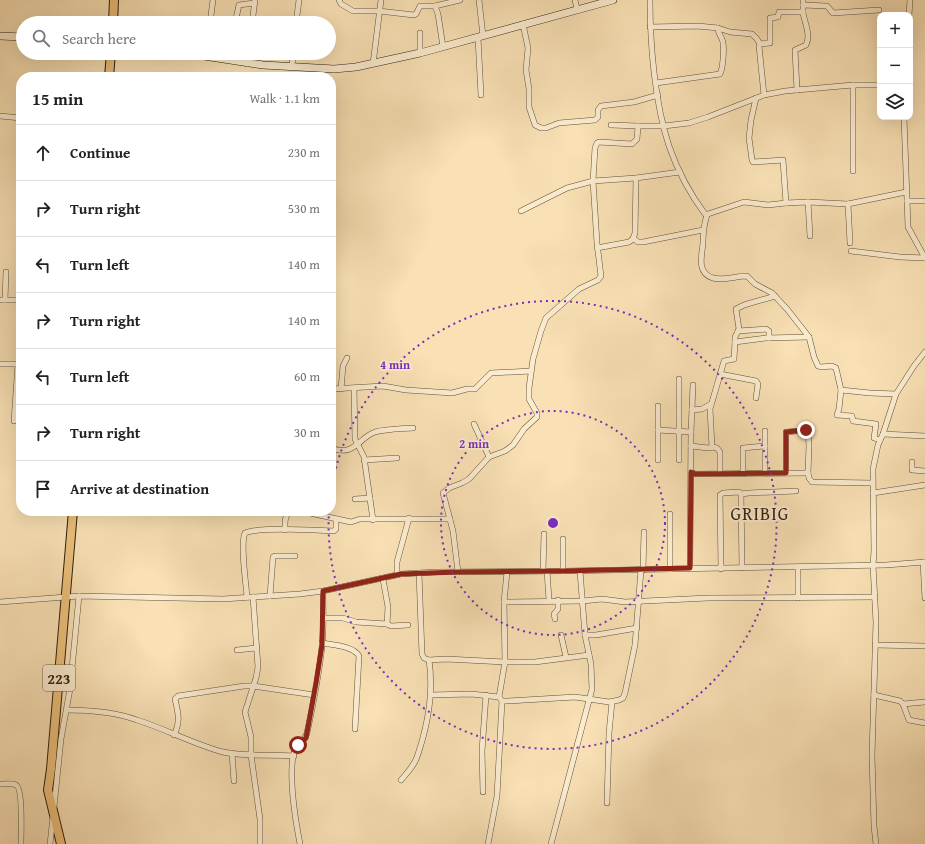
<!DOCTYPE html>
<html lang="en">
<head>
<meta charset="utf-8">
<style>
	body { margin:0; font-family:"Gentium Book Plus",serif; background:#f6f6f6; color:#222 }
	.controls { position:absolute; right:12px; top:12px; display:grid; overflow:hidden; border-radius:8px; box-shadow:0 4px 16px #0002 }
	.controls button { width:36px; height:36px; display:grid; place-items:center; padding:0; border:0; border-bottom:1px solid #e0e0e0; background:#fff; color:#222; font:20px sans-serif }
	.stop { position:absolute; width:12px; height:12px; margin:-9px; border:3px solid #8f2418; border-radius:50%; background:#fff }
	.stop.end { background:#8f2418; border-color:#fff; box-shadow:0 1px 4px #0008 }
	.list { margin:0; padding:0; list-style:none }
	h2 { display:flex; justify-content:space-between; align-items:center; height:52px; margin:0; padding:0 16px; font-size:17px }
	h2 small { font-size:13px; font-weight:400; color:#767676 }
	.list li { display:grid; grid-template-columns:26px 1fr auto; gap:12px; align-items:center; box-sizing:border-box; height:56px; padding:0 16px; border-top:1px solid #e0e0e0 }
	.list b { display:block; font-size:15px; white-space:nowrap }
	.list em { font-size:13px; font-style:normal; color:#767676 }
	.icon { flex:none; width:22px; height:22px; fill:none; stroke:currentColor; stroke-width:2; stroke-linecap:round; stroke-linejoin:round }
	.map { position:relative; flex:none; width:925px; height:844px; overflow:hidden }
	.search { position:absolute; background:#fff; box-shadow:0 4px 16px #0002; left:16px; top:16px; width:320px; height:44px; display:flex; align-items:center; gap:10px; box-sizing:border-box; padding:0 14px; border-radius:22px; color:#767676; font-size:15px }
	.panel { position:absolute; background:#fff; box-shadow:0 4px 16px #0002; left:16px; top:72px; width:320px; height:444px; border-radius:16px }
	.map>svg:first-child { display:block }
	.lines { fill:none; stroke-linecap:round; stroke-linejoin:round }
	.minor-casing { stroke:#615037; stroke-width:6 }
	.secondary-casing { stroke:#2e200d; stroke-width:8 }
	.primary-casing { stroke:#2e200d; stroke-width:10 }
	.minor { stroke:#fbeccf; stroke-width:5 }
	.secondary { stroke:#fbeccf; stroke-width:7 }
	.primary { stroke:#ecc07a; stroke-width:8 }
	.route { stroke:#8f2418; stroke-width:5 }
	.ring { fill:none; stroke:#7b2cbf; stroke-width:2; stroke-dasharray:2 4 }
	.labels { text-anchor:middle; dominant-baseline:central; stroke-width:4; stroke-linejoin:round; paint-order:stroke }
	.shield { fill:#fbeccf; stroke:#6c5d47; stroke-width:1 }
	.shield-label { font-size:15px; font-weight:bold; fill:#2e200d }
	.quarter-label { font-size:18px; letter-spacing:1px; fill:#2e200d; stroke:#fbeccf }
	.centre { fill:#7b2cbf; stroke:#fbeccf; stroke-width:2 }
	.ring-label { font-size:12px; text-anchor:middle; font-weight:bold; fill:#7b2cbf; stroke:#fbeccf; stroke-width:4; stroke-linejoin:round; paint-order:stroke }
</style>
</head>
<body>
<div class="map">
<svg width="925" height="844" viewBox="0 0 925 844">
	<rect width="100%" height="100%" fill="#f9e1b5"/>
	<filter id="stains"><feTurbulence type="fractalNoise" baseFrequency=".005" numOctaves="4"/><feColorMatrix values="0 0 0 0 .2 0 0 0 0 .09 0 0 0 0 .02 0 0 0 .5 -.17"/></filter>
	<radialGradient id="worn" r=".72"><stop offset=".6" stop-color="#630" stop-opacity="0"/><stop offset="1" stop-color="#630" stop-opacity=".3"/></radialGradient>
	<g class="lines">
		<defs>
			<g id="minor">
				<path d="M339,0L341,4L353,11H379L414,15L416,14L420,6H435L438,14L443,47"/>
				<path d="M479,0L483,36"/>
				<path d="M575,0L577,9"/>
				<path d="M650,0C650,45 655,104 669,146C677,169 690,194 705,214H708L744,202L768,205L786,203L808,202L848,204L906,192"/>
				<path d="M803,5L827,6L833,13L879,10"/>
				<path d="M435,6L460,0"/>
				<path d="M909,15L910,0"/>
				<path d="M210,23L213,0"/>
				<path d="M235,23L239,5L254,3"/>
				<path d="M252,23L255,0"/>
				<path d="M296,23L299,0"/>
				<path d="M523,24L528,48L526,70L529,89V107L535,125L541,128H546L559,123L595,120L598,117V110L601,106L634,102L658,95"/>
				<path d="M650,27L698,26L718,28L730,32L752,34L757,39L760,44"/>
				<path d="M420,33V53"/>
				<path d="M478,38L481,95"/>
				<path d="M247,64L248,53"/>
				<path d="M373,64L381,0"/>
				<path d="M292,67L293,53"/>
				<path d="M656,83L720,74C723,68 725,45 722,39C720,35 718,32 718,28"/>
				<path d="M853,85V171"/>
				<path d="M797,90L795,50L806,45C811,35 805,24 803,13C803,9 803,4 803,0"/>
				<path d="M764,95L759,46L760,44L770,43V18L778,17L779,12H803"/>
				<path d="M756,98L751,120L749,138L752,160L753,162L783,160L786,203"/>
				<path d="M0,116L21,118"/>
				<path d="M904,117L908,227L925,258"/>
				<path d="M611,125L638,126"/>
				<path d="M907,201H925"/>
				<path d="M808,202L810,236"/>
				<path d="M848,204L850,243"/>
				<path d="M521,211L567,188L593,181L595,148L597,143L599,142L632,144L637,139L638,126H664L689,123L708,117L764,95L785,91L853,85H880"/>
				<path d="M707,215C704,224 703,233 703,243C702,255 696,273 713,278C724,281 736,276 747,276L755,284L772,293L787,309L809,337L814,357L818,366L821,367L832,366L836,368L841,390L870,393L896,394"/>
				<path d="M633,238L638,242H643L703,230"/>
				<path d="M597,248L629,242L633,239L635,233L636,178"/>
				<path d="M851,251L900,257L925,258"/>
				<path d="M0,300H21"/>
				<path d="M5,300L6,272"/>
				<path d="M738,331L766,329L769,331V338"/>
				<path d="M735,342V337L739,329L736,309L744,305L775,296"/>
				<path d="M0,364H18"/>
				<path d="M720,374L756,381L758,384L756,398"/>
				<path d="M679,379V460"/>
				<path d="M354,388L355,439L364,457L373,520"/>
				<path d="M331,389L383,386L406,390L452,393L467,389H475L491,373L531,371"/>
				<path d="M341,389L343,366L347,358"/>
				<path d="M841,390L839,409L837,415L852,416L853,421L876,424L874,438L880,440"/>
				<path d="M658,406V430L691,432L690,568"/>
				<path d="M692,410L702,409L711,404"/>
				<path d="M14,421L18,364H21"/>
				<path d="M474,424L489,457"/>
				<path d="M658,430V460"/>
				<path d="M691,432L693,385"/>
				<path d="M883,434L925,436"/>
				<path d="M691,446L708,448L712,447L710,409L724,361L734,359L735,342L766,338L809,337"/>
				<path d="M712,447L717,448L720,452V474"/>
				<path d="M331,448C355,457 358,438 375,432C387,429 400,429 413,428"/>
				<path d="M364,460L397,458"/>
				<path d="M912,462V470L925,471"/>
				<path d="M691,472L695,474L805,473H808L809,478L812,482L872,483"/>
				<path d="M765,473V431"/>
				<path d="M786,473V432L808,430L809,445L808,473"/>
				<path d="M743,474V448L765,446"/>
				<path d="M873,493L925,485"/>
				<path d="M741,494L749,493L796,491"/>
				<path d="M355,499L370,498"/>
				<path d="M301,511L351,522L360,519H450"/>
				<path d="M285,530C285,521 284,514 293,511"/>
				<path d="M923,562L925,598"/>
				<path d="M798,567V598"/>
				<path d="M670,569V514"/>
				<path d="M721,569L720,495L723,493L739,492L741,494L742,568"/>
				<path d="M643,570L644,532"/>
				<path d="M543,571L544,534"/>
				<path d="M547,571L549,600"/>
				<path d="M563,571V539"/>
				<path d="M458,572L453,531L443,493L449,488L462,483L469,479L489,457L505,451L513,445L524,429L537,417V413L529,399V388L533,359L541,331L546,318L579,289L598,280L601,276L597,243L593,181L636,178L680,172"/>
				<path d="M507,572L504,602L505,662L499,697L502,701H508L575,697L609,702L619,700L623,698L625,693L635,645L641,570"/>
				<path d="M419,573L422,654L424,658L429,660L446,659L505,662H535L589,655"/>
				<path d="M397,575V562L409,518"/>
				<path d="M270,596L273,557L275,556H295"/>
				<path d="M247,597C246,583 240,543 245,533C257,527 318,530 334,531L336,529V519"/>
				<path d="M253,597L258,667L256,678L245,712L251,737V755L260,819V844"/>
				<path d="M0,602L79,596L223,599L300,594L323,591L401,574L436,572L563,571L886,565L925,562"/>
				<path d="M504,602L583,601L602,599L625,602L708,598L875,597"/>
				<path d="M323,618H343L356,622L387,624L388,607L383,579"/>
				<path d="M555,619L554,614L558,609V600"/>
				<path d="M387,624L391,626L408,625"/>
				<path d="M561,635L566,657"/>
				<path d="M585,635H596L637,628"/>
				<path d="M322,643C333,645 354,646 359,656L355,729"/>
				<path d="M875,645L925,646"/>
				<path d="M237,650L257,648"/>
				<path d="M431,695L471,694L499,697"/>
				<path d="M874,695L900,701L903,704L909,720L925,723"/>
				<path d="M903,704L925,702"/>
				<path d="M67,710C90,710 115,712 137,720C166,729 193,744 223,752C246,757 270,754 294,756"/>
				<path d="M174,735C181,721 178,713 175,699L178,696L244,686H253L314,695"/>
				<path d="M232,753L234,781"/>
				<path d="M401,780C407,773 414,766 417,757C428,725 434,693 429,660"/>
				<path d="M0,784C5,784 12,783 16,785C23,788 21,835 21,844"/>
				<path d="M483,792L482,751L486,695"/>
				<path d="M607,803L609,733L612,702"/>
				<path d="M54,807L61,739L70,689L79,596"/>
				<path d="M50,844L53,817"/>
				<path d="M300,844C295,818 289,782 293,756C295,745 305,742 307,733C313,705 319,675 322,646C324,628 323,610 323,591"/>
				<path d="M488,844L497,796L502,701"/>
				<path d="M551,844L592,689L591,664L585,635L580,571"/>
				<path d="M876,844L874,826L872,755L876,622L873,565L874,551L873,469L878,445L883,434L896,394L914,366L925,352"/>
			</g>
			<g id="secondary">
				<path d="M0,36L23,37"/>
				<path d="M184,53L263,65L334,69L356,67L420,53L613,0"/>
			</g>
			<g id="primary">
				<path d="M113,23L114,0"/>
				<path d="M109,77L111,53"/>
				<path d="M61,844L48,790L51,769L73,511"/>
			</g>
		</defs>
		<use href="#minor" class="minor-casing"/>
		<use href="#secondary" class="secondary-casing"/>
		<use href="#primary" class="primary-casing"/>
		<use href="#minor" class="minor"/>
		<use href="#secondary" class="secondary"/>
		<use href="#primary" class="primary"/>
	</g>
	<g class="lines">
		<path class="route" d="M298,745L306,738L316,683L322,645L323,591L401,574L458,572L563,571L690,568L691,472L695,474L786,473V432L806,430"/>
	</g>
	<g class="ring">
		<circle cx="553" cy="523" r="112"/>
		<path d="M331 492A224 224 0 1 1 329 511"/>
	</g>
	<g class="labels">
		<rect class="shield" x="43" y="665" width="32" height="26" rx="3"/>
		<g class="shield-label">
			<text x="59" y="678">223</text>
		</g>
		<g class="quarter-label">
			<text x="760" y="513">GRIBIG</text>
		</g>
	</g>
	<circle cx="553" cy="523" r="6" class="centre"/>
	<g class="ring-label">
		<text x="395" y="369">4 min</text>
		<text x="474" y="448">2 min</text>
	</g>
	<rect width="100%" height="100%" filter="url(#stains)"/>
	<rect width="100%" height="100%" fill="url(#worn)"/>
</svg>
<div class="controls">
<button>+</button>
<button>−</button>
<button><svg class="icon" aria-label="layers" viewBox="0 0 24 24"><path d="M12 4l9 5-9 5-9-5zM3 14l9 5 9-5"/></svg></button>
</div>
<div class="stop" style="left:298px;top:745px"></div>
<div class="stop end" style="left:806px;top:430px"></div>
<div class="search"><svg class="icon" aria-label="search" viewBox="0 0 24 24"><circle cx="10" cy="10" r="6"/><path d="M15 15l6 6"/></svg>Search here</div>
<section class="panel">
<h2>15 min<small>Walk · 1.1 km</small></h2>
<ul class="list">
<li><svg class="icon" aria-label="ahead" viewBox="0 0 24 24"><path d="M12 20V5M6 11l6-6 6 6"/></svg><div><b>Continue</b></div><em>230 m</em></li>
<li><svg class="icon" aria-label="right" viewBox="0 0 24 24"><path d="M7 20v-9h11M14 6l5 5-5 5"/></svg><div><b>Turn right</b></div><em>530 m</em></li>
<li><svg class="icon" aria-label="left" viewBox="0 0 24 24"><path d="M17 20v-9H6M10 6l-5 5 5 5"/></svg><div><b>Turn left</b></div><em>140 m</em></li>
<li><svg class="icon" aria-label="right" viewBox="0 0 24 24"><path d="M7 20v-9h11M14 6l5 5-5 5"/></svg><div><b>Turn right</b></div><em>140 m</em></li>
<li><svg class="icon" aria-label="left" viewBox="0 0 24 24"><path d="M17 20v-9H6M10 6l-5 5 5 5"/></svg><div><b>Turn left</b></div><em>60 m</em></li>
<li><svg class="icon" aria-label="right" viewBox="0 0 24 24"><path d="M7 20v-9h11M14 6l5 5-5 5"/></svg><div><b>Turn right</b></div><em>30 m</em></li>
<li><svg class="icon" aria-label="arrive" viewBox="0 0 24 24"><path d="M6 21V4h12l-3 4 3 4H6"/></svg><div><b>Arrive at destination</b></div></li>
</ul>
</section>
</div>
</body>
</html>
